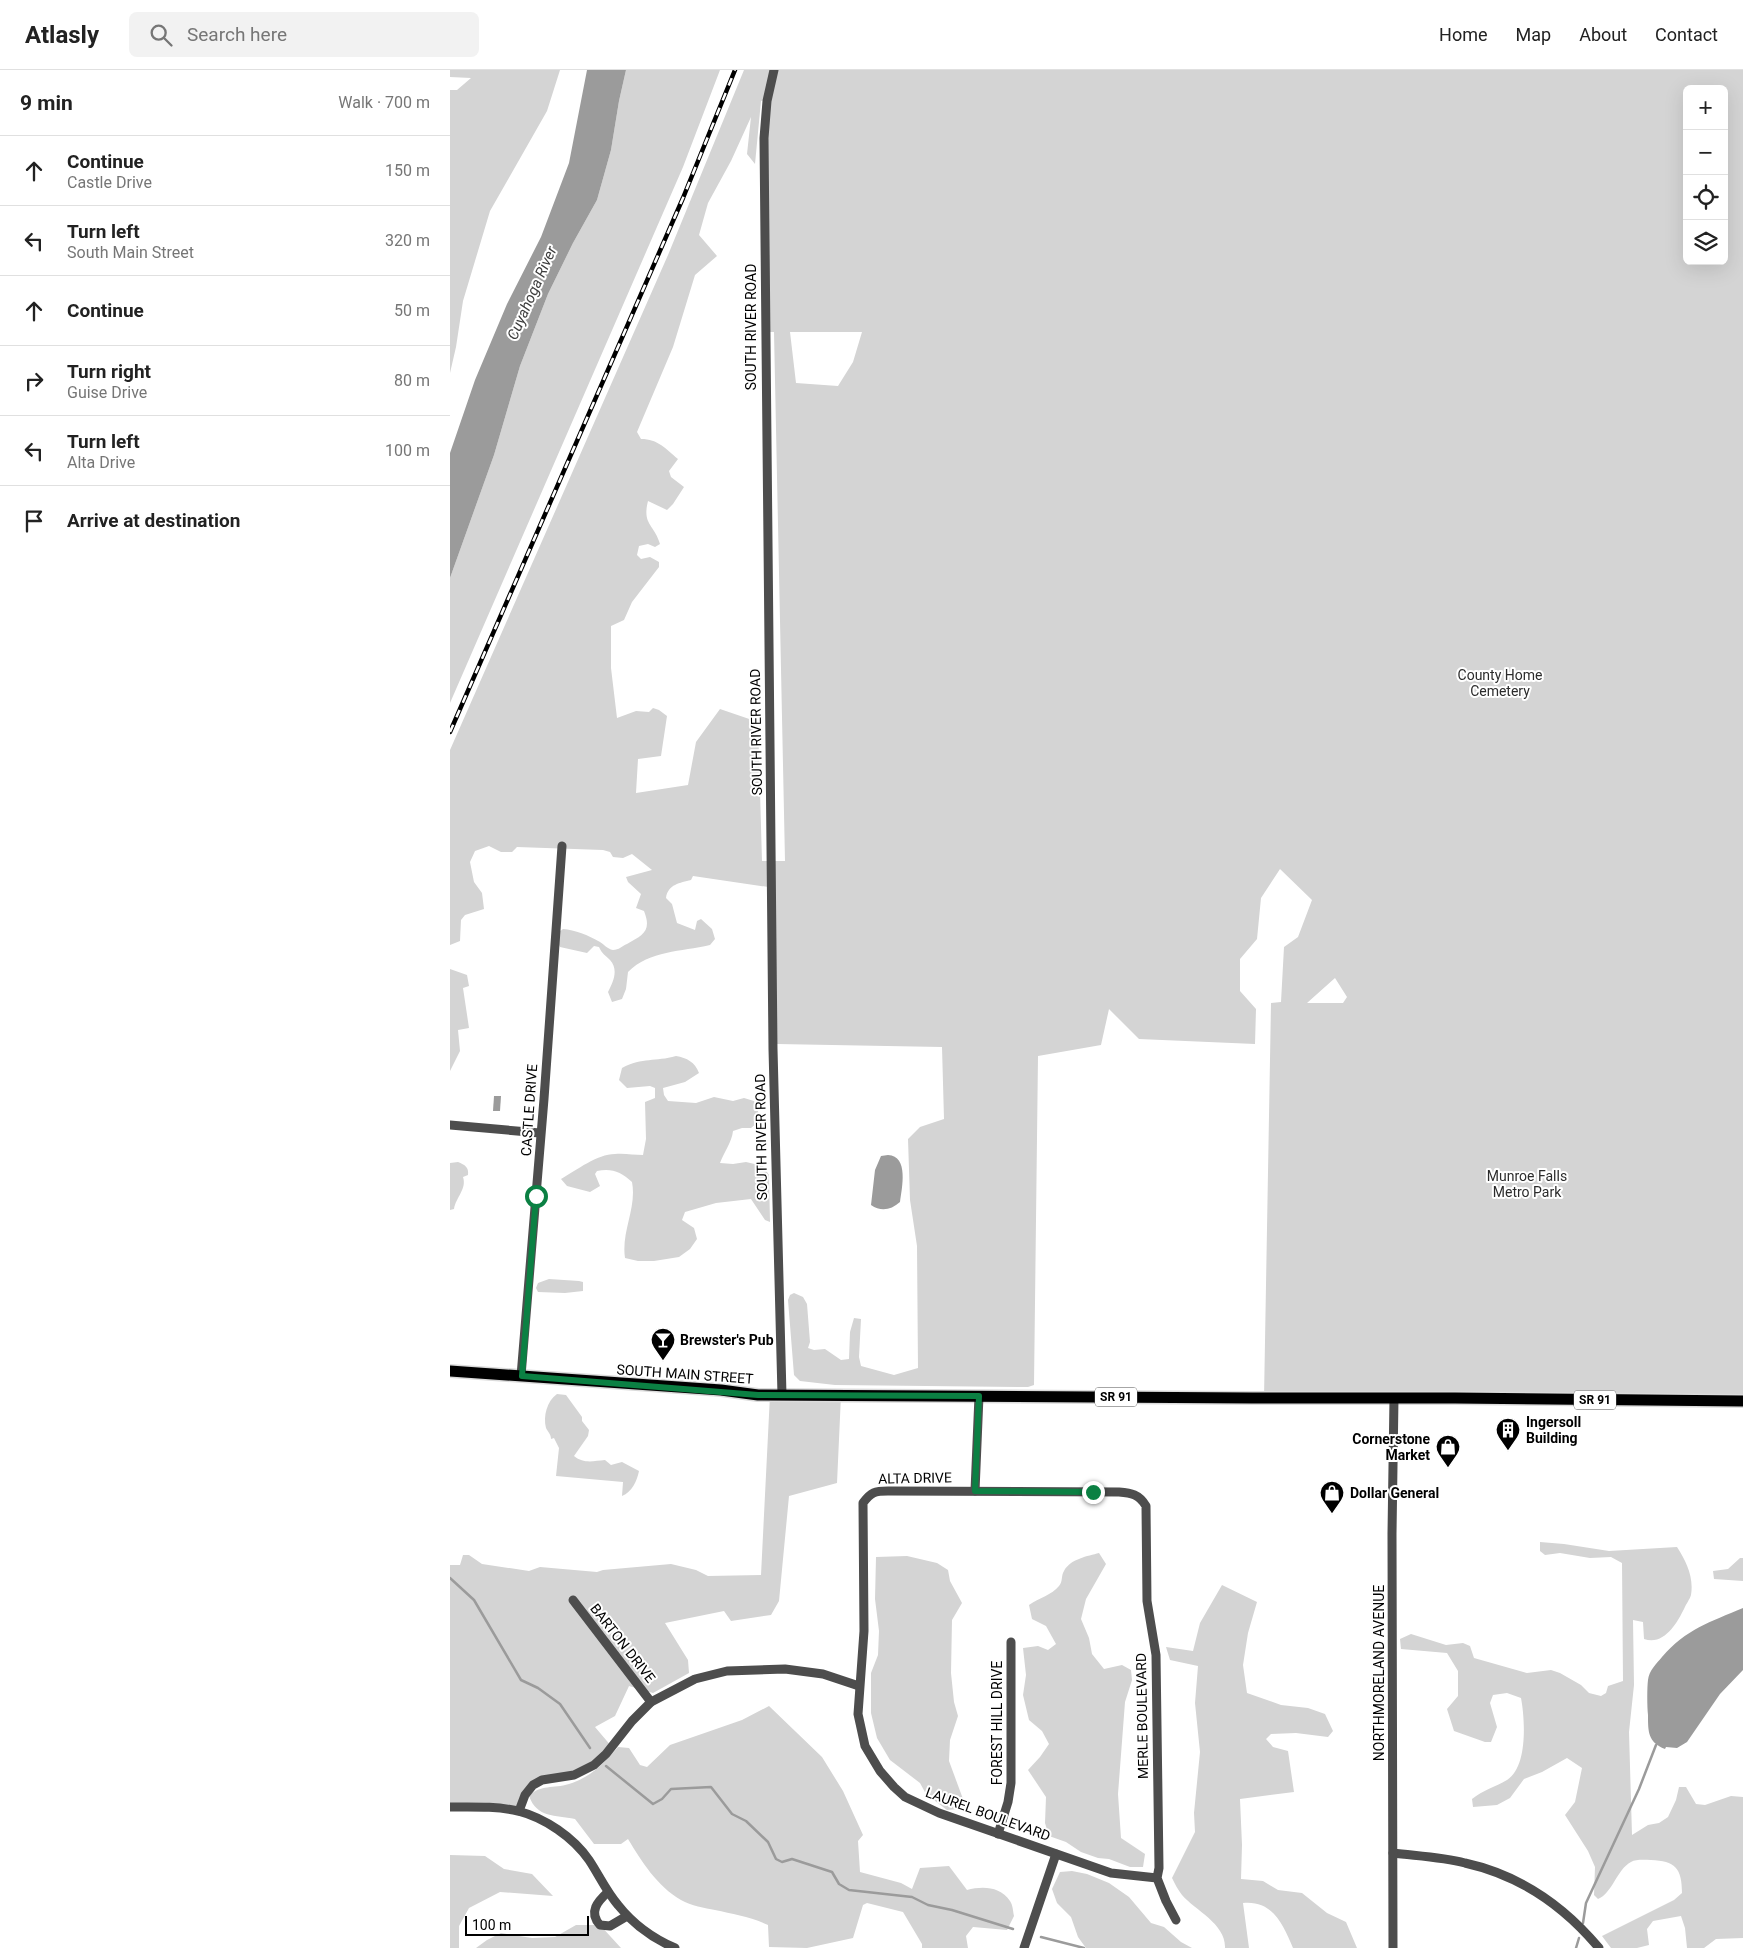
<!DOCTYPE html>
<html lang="en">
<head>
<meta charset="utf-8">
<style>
	body { margin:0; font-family:Roboto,sans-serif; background:#f2f2f2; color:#222 }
	.controls { position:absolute; right:15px; top:15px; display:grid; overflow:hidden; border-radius:8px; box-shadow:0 5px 20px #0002 }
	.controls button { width:45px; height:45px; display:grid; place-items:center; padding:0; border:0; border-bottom:1px solid #e0e0e0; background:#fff; color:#222; font:25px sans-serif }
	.scale { position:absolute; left:15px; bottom:12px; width:124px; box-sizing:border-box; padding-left:5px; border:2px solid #000; border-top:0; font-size:14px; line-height:18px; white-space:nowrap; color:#000; -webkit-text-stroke:4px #fff; paint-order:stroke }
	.stop { position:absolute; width:15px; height:15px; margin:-11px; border:4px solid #0b8043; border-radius:50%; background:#fff }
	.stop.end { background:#0b8043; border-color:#fff; box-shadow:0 1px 5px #0008 }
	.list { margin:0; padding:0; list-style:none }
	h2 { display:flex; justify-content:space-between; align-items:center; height:65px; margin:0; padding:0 20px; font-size:21px }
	h2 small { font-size:16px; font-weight:400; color:#767676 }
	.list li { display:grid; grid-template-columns:32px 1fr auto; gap:15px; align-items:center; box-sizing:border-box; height:70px; padding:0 20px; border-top:1px solid #e0e0e0 }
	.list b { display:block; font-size:19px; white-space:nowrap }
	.list p { margin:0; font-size:16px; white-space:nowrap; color:#767676 }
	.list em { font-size:16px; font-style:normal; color:#767676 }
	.icon { flex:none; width:28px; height:28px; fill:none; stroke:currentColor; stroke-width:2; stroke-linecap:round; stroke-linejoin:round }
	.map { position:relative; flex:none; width:1293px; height:1878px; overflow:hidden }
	header { display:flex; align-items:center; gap:30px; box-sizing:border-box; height:70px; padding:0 25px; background:#fff; border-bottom:1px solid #e0e0e0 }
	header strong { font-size:24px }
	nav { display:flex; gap:28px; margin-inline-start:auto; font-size:18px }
	.search { width:350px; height:45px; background:#f2f2f2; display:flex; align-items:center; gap:12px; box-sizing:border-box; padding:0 18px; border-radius:8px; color:#767676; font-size:19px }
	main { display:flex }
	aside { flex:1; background:#fff }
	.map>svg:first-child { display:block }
	.green { fill:#d4d4d4; fill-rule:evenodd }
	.water { fill:#9b9b9b }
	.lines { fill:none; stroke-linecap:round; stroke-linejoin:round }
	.stream { stroke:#9b9b9b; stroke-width:2.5 }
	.major-casing { stroke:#dbdbdb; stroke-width:14 }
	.minor { stroke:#4d4d4d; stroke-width:9 }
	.major { stroke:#000; stroke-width:11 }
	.rail-casing { stroke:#000; stroke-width:4.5 }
	.rail { stroke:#fff; stroke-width:2.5; stroke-dasharray:8; stroke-linecap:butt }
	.route { stroke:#0b8043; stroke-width:6 }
	.labels { text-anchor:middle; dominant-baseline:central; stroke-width:4; stroke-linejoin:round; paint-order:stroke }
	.shield { fill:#fff; stroke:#4c4c4c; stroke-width:1 }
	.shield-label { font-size:12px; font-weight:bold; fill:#000 }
	.street-label { font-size:14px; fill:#000; stroke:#fff }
	.park-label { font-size:14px; fill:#2b2b2b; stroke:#fff }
	.poi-label { font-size:14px; font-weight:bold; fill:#000; stroke:#fff; text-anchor:start }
	.water-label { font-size:15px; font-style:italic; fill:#3c3c3c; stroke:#fff }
</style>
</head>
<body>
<header>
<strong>Atlasly</strong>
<div class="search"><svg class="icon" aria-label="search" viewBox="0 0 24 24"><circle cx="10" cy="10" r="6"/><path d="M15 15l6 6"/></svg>Search here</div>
<nav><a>Home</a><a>Map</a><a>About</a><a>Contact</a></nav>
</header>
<main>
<aside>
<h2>9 min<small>Walk · 700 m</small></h2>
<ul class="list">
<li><svg class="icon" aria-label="ahead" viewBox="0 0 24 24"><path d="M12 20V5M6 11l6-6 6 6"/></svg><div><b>Continue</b><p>Castle Drive</p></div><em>150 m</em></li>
<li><svg class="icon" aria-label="left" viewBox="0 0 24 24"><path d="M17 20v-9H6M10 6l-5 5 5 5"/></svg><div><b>Turn left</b><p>South Main Street</p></div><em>320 m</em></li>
<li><svg class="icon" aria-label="ahead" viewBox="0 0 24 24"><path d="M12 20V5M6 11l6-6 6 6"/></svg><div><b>Continue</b></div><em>50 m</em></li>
<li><svg class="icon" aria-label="right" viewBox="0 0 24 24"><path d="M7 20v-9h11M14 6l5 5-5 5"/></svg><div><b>Turn right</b><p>Guise Drive</p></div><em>80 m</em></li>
<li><svg class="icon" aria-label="left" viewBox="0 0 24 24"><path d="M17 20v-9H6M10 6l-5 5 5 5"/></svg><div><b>Turn left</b><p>Alta Drive</p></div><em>100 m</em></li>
<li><svg class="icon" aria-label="arrive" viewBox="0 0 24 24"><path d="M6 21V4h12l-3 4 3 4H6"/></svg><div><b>Arrive at destination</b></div></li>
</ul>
</aside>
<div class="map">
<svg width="1293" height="1878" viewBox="0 0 1293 1878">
	<rect width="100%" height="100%" fill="#fff"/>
	<g class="green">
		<path d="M0,0H110L97,41L40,141L13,231L6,277L0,303V20H7L21,8L0,7Z"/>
		<path d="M176,0H270L233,97L0,633V508L44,385L70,296L98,224L123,173L147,130L161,80L169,31Z"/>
		<path d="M294,0H1293V1331L814,1328L821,933L831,932L834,877L848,867L862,830L830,799L811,828L807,869L790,889V921L806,939L805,974L689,969L659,939L651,975L588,986L584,1315L578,1317L385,1315L350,1311L344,1305L338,1230L340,1225L344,1223L353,1227L357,1234L360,1272L358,1278L364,1280L375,1279L391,1290L399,1289L400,1262L404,1248L411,1249L409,1287L411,1296L444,1305L468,1298L467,1176L460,1130L458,1069L470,1057L494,1049L492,977L327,974L325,818L243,806L241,810C230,813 218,814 216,828L222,834L227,853L245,860L247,851L251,849L262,859L265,869L260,875C231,882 200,880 178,902L176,919L172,929L162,932L158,922C163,912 169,900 160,890C155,885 152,884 149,877L144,876L137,883L110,877L107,871L109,862L113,859C125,860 138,865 150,872C154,874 157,879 163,880C169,880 172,876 177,874C193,865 202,861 194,841L186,838L191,824L178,812L176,807L202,800L182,784L173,788L163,787L160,782L153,780L67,777L62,782H51L39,776L25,781L20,792L24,812L32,823L34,839L15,845L11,850L10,871L0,875V680L218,185ZM1237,19H1274V191H1237ZM317,29L315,262H324L335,791H312L308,652L270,639L246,672L238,715L186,723L188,689L211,686L217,646L209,640L203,638L199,642L186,641L167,648L161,598V556L174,550L182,532L209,497V492L200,487L191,489L187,485L189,476L198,474L205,477L210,474C204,454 192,455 198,431L217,440L223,434L234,417L221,407L219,401L228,389C216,379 208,369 191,369L187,362L223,277L245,205L267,186L249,165L258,133L281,91L301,47L297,84L305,94L311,31ZM340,262H412L403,292L388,316L346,313ZM885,908L897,927L893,933H857Z"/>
		<path d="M0,899L17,905L19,916L13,918L19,958L8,960L10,981L0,1001Z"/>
		<path d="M226,986C237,988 245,992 249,1003L235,1012L213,1018L214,1025L218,1031L246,1033L264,1027L283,1031L294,1028L304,1031L309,1044L308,1052L301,1058H292L283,1061C282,1072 274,1082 270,1093L283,1094L296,1092L313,1096L319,1105L320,1152L315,1150L301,1129L266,1133L235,1142L232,1150L244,1158L247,1169L240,1179L229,1187L204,1191H188L175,1188C171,1162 187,1138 182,1112C171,1102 162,1098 147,1101L145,1104L150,1116L140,1122L117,1116L111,1109C127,1100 147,1084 165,1084C174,1083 184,1085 193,1085L196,1069L195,1032L205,1028V1018L200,1016L177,1018L169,1010L172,998C193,987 205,992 226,986Z"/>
		<path d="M8,1092C15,1095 19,1097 18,1105L13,1107C17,1119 6,1127 4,1139L0,1140V1093Z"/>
		<path d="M99,1209L129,1211L133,1212V1221L115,1223L88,1222L86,1218L88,1213Z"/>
		<path d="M107,1324L116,1325L132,1347V1351L139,1360L138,1366L124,1386C134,1394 143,1391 155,1390L161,1395L172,1392L189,1401C187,1411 182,1422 172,1426L173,1412L106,1406L109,1378L104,1368L101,1369C101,1364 98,1362 96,1358C93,1346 97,1331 107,1324Z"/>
		<path d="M320,1325H391L387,1413L339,1426L329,1531L321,1545L281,1551L274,1541L215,1553L238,1590L239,1603L203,1623L179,1616L165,1646L145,1657L162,1677L144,1695L83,1715L69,1741L0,1737V1495H10L13,1485H19L32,1494L79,1501L90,1497L147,1502L153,1500L221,1494L246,1500L258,1506L311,1505Z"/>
		<path d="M1090,1472L1114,1474L1159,1481L1227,1477C1236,1491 1244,1507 1241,1525C1240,1529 1236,1534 1234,1539C1227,1553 1214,1576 1194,1569L1193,1552L1183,1550L1184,1615L1179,1662L1182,1765L1198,1755L1209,1753L1218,1747L1226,1730L1229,1717H1236L1246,1734L1255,1735L1281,1726L1293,1727V1868L1266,1869L1254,1878H1237L1235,1858L1231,1846L1203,1851L1197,1859L1199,1875L1187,1878H1161L1152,1866L1224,1830L1232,1823C1232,1798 1225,1791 1201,1790C1195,1790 1186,1789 1181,1792C1167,1799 1162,1824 1148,1829L1144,1825L1145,1797L1138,1781L1115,1745L1125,1732L1132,1698L1117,1688L1092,1702L1074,1709L1060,1728L1047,1735L1023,1737L1022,1729C1033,1720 1045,1717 1057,1710C1078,1697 1075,1649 1071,1628L1057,1623L1043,1625L1040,1633L1047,1657L1041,1672H1035L1004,1661L997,1639L1008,1626V1601L997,1583L951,1579L950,1569L961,1564L996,1575L1013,1573L1020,1576L1024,1588L1077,1603L1101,1600L1110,1603L1131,1615L1139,1623L1151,1626L1156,1623L1158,1616L1173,1611L1172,1493L1161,1487L1140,1488L1110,1483L1095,1485L1090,1481Z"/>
		<path d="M649,1483L656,1494L636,1529L631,1549L639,1568L642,1584L654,1599L672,1595L681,1600L682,1610L675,1632L668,1724L671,1768L695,1784L693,1797H680L659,1789L648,1788L631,1782L616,1772L599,1766L595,1753L596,1727L578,1700L590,1687L599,1674L592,1661L579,1650L573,1625L576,1605L573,1578L588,1576L598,1580L606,1574L596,1556L582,1549L579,1535C589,1528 602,1525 609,1516C613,1512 611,1505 614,1501C620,1489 638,1486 649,1483Z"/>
		<path d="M457,1486L487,1493L498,1500L500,1511L512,1533L502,1550L501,1603L504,1632L508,1646L500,1670L499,1691L513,1729L509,1739L497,1740L476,1724L470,1713L440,1690L427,1668L421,1643V1603L428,1585L429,1561L425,1529L426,1487Z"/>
		<path d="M1290,1488H1293V1511L1264,1509L1263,1501L1278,1499Z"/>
		<path d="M772,1515L807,1532L798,1563L793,1595L797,1623L831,1635L858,1638L875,1644L883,1661L878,1667L846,1663L821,1664L816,1669L823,1677L838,1681L844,1722L790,1729L792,1775L791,1809L813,1811L828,1820L852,1823L877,1843L896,1852L907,1878H843C833,1855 823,1830 793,1833L799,1878H775C776,1854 746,1841 732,1825C728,1820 725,1814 722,1808L745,1762L744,1743L750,1682L745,1633L748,1596L720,1590L716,1577L743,1581L750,1553Z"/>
		<path d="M319,1636L372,1687L393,1721L413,1765L408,1771L410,1802L451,1813L462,1819L470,1798L499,1796L517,1820C532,1816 550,1816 560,1831C563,1835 563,1842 564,1846L557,1860L523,1857L516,1866L518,1878H472V1874L453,1842L417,1833L413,1835L403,1868L357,1878L319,1877L318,1855C301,1847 283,1844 265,1840C255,1838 241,1836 231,1830C207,1816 192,1792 178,1769L171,1774H144L125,1749C105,1745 87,1748 79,1726C91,1714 103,1719 119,1714C141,1707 153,1694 168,1677L179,1678L190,1695L197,1697L220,1675L292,1650Z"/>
		<path d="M0,1785L35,1786L54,1799L82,1804L103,1826L50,1822L19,1838L9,1856V1878H0Z"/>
		<path d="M622,1801L637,1804L659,1813L679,1827L701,1853L714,1857L731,1872L742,1878H636L628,1867L621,1847L607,1833L602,1819L610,1802Z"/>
		<path d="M126,1855H150L171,1878H26L37,1870L51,1863L82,1868L105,1867Z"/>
	</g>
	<g class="water">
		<path d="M137,0H176L169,31L161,80L147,130L123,173L98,224L70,296L44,385L0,508V383L25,310L57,234L91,167L119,93Z"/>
		<path d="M44,1026H51L50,1041H43Z"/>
		<path d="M438,1085C459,1086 452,1118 450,1132C441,1140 431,1142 421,1135L425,1100L431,1086Z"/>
		<path d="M1293,1538V1600L1270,1624L1237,1672L1227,1678L1216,1677L1215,1679C1198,1672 1198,1662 1198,1645C1197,1637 1197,1617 1198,1610C1199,1601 1206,1594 1212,1587C1236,1559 1260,1552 1293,1538Z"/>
	</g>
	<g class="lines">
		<g class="stream">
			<path d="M0,1508L24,1530L71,1610L88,1618L110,1634L140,1678"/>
			<path d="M156,1696L203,1734L212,1729L221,1719L261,1717L282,1744L296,1751L318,1772L326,1789L332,1792L342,1789L382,1802L389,1814L399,1820L462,1827L478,1835L502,1840L563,1859"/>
			<path d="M1133,1853L1136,1833L1189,1719L1206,1675"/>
			<path d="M591,1867L634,1878"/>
			<path d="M1126,1878L1129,1868"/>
		</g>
		<defs>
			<path id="major" d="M0,1301L271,1320L308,1325L802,1328H1005L1293,1331"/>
		</defs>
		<use href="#major" class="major-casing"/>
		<g class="minor">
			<path d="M324,0L317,31L314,68L323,979L332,1325"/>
			<path d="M0,1055L90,1063"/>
			<path d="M71,1306L94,1029L112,776"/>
			<path d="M525,1421L529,1326"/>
			<path d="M123,1530L201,1632"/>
			<path d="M0,1737C23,1737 46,1736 68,1741C95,1748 123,1767 139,1790C149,1805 156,1821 168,1835C183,1854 202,1868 225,1878"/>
			<path d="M69,1741L75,1725L83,1715L92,1710L124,1705L144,1695L156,1684L182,1651L201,1632L245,1609L277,1601L335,1599L373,1604L409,1616"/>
			<path d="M548,1764L558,1732L561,1713V1572"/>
			<path d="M943,1783C967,1786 992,1787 1015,1793C1069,1805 1114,1836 1149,1878"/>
			<path d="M707,1808L661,1803L489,1743L455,1727L444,1717L430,1701L415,1676L408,1644L414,1561L413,1433C421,1422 425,1421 438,1421L669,1422C681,1423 689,1424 696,1436L697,1531L706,1585L709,1798L707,1808L716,1831L726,1850"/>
			<path d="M158,1822C148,1831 138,1842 150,1855L160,1856L177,1846"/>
			<path d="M574,1878L606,1784"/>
			<path d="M943,1878L942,1464L944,1328"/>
		</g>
		<use href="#major" class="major"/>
		<defs>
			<path id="rail" d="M0,662L233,128L285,0"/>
		</defs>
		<use href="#rail" class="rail-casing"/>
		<use href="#rail" class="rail"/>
	</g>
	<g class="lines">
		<path class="route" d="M86,1126L72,1306L308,1325L529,1326L525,1421L643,1422"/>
	</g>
	<defs>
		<symbol id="bar-pin" viewBox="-11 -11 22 30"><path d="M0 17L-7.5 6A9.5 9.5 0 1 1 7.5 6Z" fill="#000" stroke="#fff"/><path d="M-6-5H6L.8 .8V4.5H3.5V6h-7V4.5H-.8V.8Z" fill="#fff"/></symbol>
		<symbol id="building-pin" viewBox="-11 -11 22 30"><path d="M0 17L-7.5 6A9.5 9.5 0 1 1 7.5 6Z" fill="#000" stroke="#fff"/><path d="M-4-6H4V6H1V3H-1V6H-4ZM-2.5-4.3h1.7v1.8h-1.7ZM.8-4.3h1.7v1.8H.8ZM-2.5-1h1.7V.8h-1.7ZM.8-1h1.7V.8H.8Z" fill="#fff"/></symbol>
		<symbol id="shop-pin" viewBox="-11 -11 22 30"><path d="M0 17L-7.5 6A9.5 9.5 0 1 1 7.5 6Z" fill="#000" stroke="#fff"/><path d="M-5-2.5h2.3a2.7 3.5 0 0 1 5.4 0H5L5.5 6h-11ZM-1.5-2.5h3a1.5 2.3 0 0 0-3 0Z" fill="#fff"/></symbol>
	</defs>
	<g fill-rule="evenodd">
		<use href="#bar-pin" x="199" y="1256" width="28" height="38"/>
		<use href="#building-pin" x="1044" y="1346" width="28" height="38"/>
		<use href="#shop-pin" x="984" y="1363" width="28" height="38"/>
		<use href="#shop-pin" x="868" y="1409" width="28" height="38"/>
	</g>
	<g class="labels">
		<g class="shield">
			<rect x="645" y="1317.5" width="42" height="19" rx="4"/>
			<rect x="1124" y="1320.5" width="42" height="19" rx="4"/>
		</g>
		<g class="shield-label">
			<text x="666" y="1327">SR 91</text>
			<text x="1145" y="1330">SR 91</text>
		</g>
		<g class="street-label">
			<text transform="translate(301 257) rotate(-90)">SOUTH RIVER ROAD</text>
			<text transform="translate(306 662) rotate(-91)">SOUTH RIVER ROAD</text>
			<text transform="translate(79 1040) rotate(-86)">CASTLE DRIVE</text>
			<text transform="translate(311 1067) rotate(-91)">SOUTH RIVER ROAD</text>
			<text transform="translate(235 1304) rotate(4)">SOUTH MAIN STREET</text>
			<text transform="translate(465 1408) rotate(-1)">ALTA DRIVE</text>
			<text transform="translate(173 1573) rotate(52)">BARTON DRIVE</text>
			<text transform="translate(929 1603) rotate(-90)">NORTHMORELAND AVENUE</text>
			<text transform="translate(692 1646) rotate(-91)">MERLE BOULEVARD</text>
			<text transform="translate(547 1653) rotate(-90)">FOREST HILL DRIVE</text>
			<text transform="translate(538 1744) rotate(20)">LAUREL BOULEVARD</text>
		</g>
		<g class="park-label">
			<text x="1050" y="605">County Home<tspan x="1050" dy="16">Cemetery</tspan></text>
			<text x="1077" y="1106">Munroe Falls<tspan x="1077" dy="16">Metro Park</tspan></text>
		</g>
		<g class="poi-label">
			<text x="230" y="1270">Brewster's Pub</text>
			<text x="1076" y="1352">Ingersoll<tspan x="1076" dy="16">Building</tspan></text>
			<text x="980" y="1369" text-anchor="end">Cornerstone<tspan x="980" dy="16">Market</tspan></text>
			<text x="900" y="1423">Dollar General</text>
		</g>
		<g class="water-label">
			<text transform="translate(82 223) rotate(-66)">Cuyahoga River</text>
		</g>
	</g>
</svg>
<div class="controls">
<button>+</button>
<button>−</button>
<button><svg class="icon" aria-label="locate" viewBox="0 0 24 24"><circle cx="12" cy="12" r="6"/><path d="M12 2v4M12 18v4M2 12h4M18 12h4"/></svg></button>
<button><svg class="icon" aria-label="layers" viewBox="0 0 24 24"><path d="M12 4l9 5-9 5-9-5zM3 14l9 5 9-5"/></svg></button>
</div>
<div class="scale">100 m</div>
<div class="stop" style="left:86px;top:1126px"></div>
<div class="stop end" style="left:643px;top:1422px"></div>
</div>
</main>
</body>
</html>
